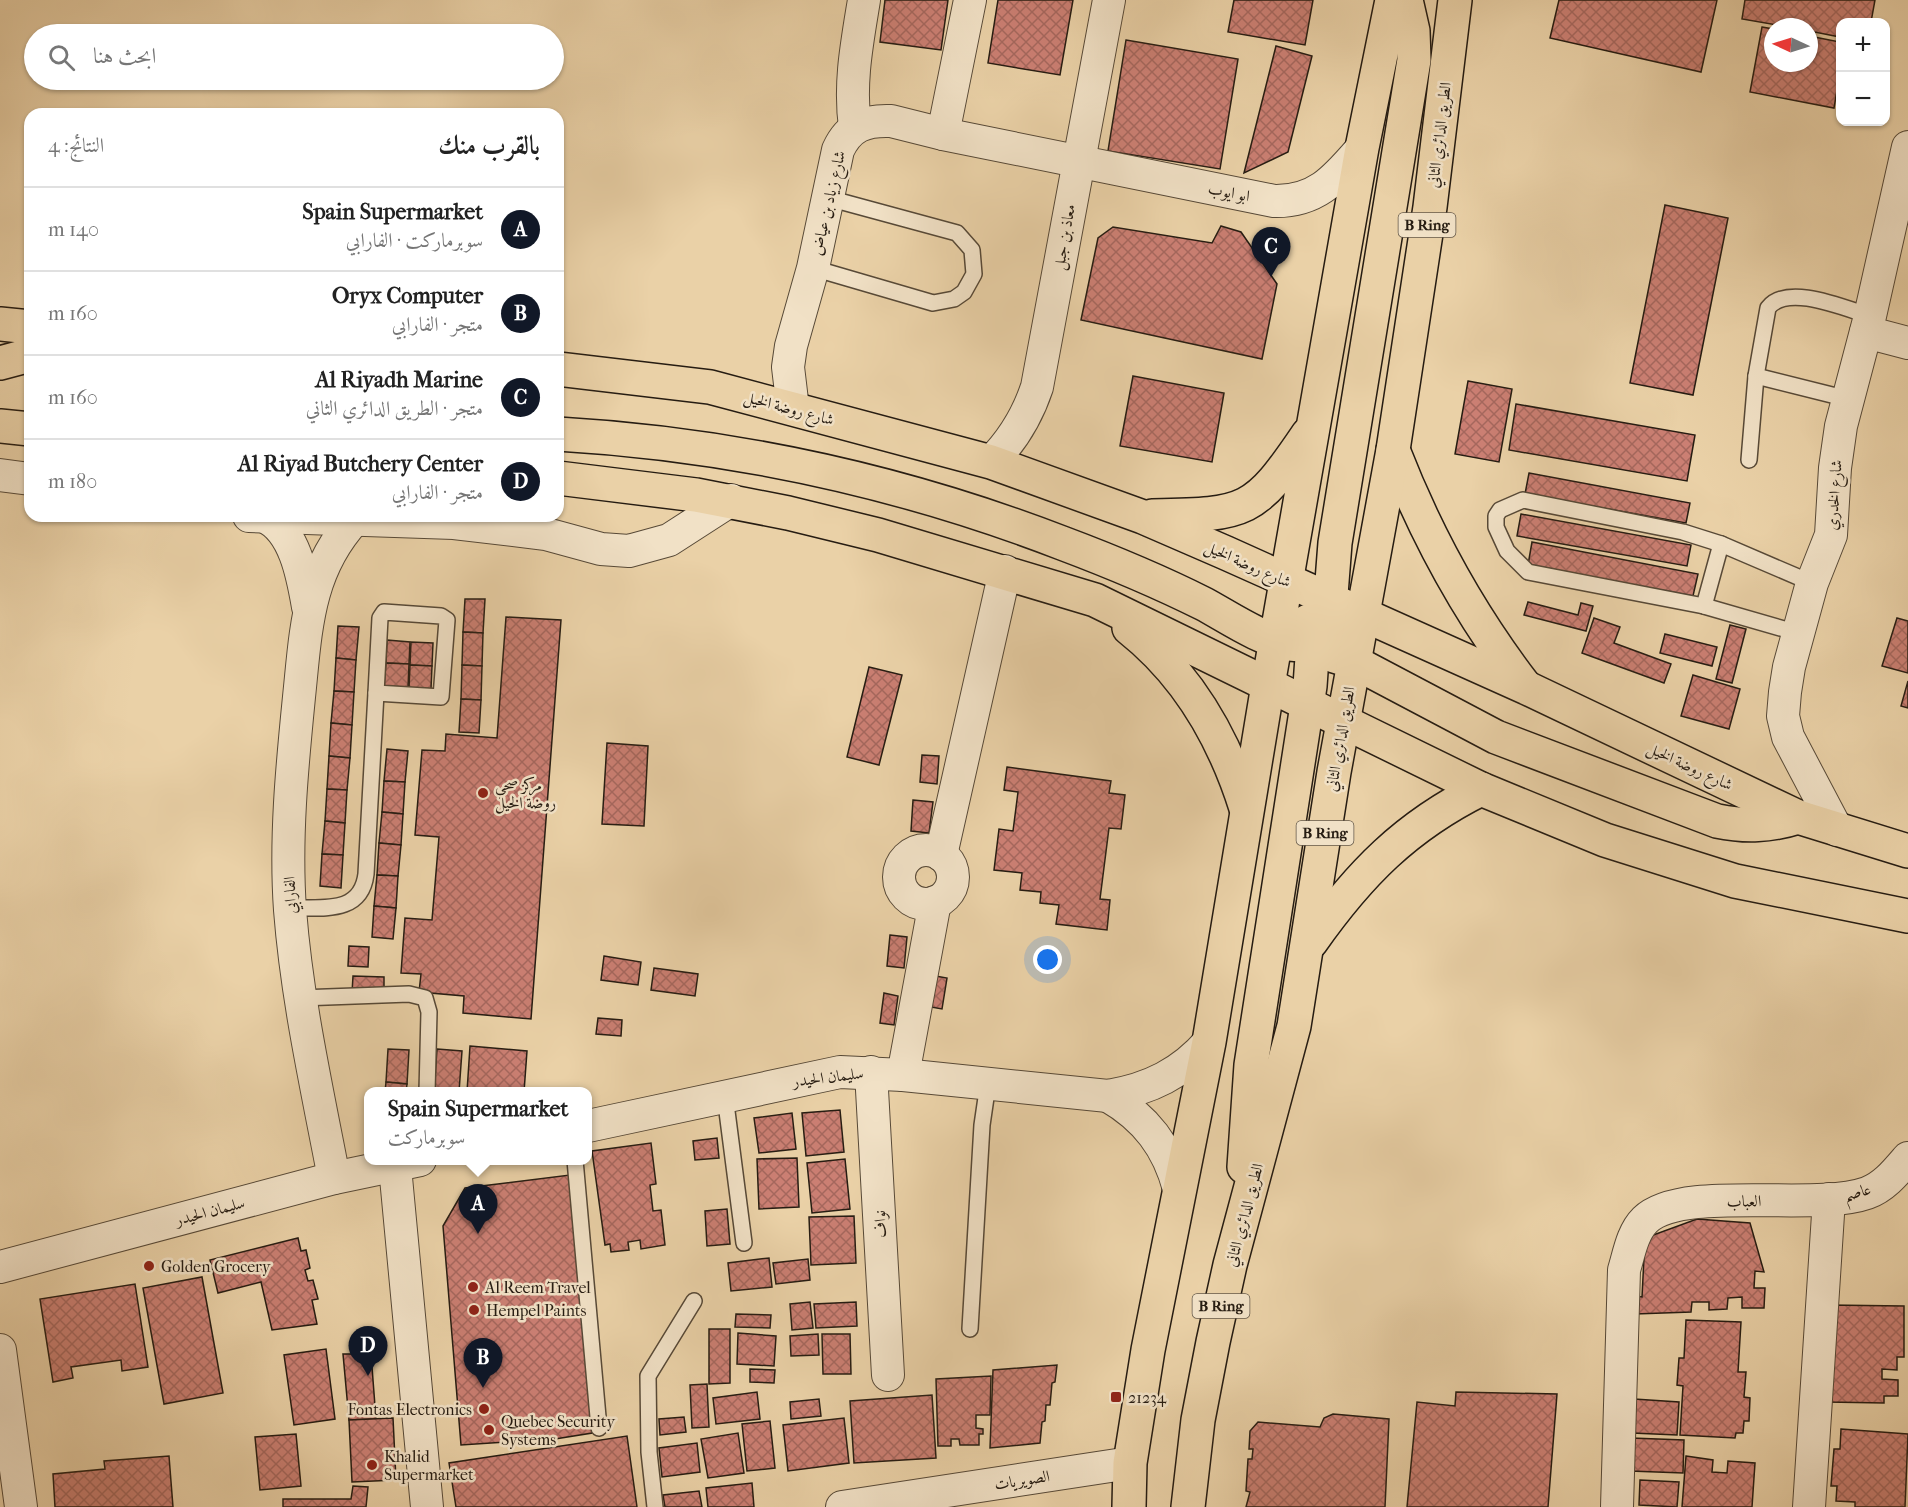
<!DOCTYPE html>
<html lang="ar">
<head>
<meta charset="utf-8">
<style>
	body { margin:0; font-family:"IM FELL French Canon",Amiri,serif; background:#f6f6f6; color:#222; direction:rtl }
	.controls { position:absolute; right:18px; top:18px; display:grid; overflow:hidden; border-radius:12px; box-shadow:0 2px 4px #0004 }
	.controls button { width:54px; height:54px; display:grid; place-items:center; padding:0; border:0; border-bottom:2px solid #e0e0e0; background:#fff; color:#222; font:30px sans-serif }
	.compass { position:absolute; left:1764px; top:18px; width:54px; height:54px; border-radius:50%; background:#fff; box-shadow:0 2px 4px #0004; rotate:274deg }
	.you { position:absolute; left:1048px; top:960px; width:21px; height:21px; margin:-15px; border:4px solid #fff; border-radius:50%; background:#1a73e8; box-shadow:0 0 0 9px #1a73e833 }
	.badge { display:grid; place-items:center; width:39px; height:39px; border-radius:50%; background:#111827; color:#fff; font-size:20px; font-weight:700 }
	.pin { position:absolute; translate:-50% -50px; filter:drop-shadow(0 2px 3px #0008) }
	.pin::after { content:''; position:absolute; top:32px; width:21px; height:18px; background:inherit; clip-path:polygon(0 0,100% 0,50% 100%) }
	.popup { position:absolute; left:364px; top:1087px; width:228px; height:78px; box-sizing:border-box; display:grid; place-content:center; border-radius:12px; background:#fff; filter:drop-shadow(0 2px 4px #0005); font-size:20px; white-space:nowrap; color:#767676 }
	.popup b { font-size:22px; color:#222 }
	.popup::after { content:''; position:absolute; left:50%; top:100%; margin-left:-12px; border:12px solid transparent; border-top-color:#fff }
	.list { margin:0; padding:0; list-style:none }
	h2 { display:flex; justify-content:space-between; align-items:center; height:78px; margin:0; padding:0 24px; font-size:26px }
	h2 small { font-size:20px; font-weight:400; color:#767676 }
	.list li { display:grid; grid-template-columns:39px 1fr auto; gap:18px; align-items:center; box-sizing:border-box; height:84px; padding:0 24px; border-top:2px solid #e0e0e0 }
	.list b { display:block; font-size:22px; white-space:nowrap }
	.list p { margin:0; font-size:20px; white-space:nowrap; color:#767676 }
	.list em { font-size:20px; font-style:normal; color:#767676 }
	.icon { flex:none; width:33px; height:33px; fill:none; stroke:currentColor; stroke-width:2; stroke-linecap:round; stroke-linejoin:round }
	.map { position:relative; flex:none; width:1908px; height:1507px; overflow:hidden; direction:ltr }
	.search { position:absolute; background:#fff; box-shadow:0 2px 4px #0004; left:24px; top:24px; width:540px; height:66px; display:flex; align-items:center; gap:15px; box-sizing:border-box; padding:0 21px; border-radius:33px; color:#767676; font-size:22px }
	.panel { position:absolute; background:#fff; box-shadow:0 2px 4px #0004; left:24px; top:108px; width:540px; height:414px; border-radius:18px; direction:rtl }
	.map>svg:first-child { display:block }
	.building { fill:url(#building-cross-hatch); stroke:#261c12; stroke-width:1.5 }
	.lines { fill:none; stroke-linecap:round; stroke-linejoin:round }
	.lane-casing { stroke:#574937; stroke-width:18 }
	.street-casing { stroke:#574937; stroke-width:34 }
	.primary-casing { stroke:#261c12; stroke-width:36 }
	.lane { stroke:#f1e1c6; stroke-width:15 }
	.street { stroke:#f1e1c6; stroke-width:32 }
	.primary { stroke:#ead1a7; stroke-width:33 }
	.poi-dot { fill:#8f2418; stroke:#f1e1c6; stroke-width:2 }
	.labels { text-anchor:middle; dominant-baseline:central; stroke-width:5; stroke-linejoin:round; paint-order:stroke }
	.shield { fill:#f1e1c6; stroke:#635748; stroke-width:1.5 }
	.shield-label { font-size:15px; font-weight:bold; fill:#261c12 }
	.street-label { font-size:16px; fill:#261c12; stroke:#f1e1c6 }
	.poi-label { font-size:16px; fill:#261c12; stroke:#f1e1c6; text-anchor:start }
</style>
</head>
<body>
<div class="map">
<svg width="1908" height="1507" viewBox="0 0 1908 1507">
	<defs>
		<pattern id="building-cross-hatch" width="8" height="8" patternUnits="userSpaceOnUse" patternTransform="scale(1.5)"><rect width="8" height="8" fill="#cb7f73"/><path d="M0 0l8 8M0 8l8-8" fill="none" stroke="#a5675d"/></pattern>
	</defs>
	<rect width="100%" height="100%" fill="#ead1a7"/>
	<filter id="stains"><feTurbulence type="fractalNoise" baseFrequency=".00333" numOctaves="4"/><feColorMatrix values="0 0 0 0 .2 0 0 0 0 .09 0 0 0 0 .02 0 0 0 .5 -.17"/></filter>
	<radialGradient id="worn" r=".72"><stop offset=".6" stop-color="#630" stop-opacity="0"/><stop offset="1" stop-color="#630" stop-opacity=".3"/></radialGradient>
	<g class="building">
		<path d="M885,0H948L941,50L880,42Z"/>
		<path d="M998,0H1073L1060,75L988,63Z"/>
		<path d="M1234,0H1313L1305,45L1228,32Z"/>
		<path d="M1559,0H1717L1701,72L1550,38Z"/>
		<path d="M1745,0H1875L1871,22H1840V37L1809,31V27H1788L1742,19Z"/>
		<path d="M1762,27L1773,29V63H1809V36L1840,42V72L1834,108L1750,92Z"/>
		<path d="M1126,40L1238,59L1220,169L1108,151Z"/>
		<path d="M1276,46L1312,56L1288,152L1244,173Z"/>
		<path d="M1665,205L1728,218L1693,395L1630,383Z"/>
		<path d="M1221,226L1241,232L1277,284L1262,359L1081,320L1098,238L1113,227L1212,243Z"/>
		<path d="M1133,376L1224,393L1212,462L1120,446Z"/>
		<path d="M1468,381L1512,389L1499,462L1455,454Z"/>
		<path d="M1516,404L1695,435L1687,481L1509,450Z"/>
		<path d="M1529,473L1690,503L1686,523L1525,494Z"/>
		<path d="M1521,514L1691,545L1687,566L1517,536Z"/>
		<path d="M1532,542L1698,574L1693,596L1528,565Z"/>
		<path d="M465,599H485L483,633L463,632Z"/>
		<path d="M1528,602L1578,615L1581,603L1593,606L1586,631L1524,615Z"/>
		<path d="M506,617L561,620L531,1019L463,1013L464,996L419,992L421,974L401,973L405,918L432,920L439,837L415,835L422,750L445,751L446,734L497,738Z"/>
		<path d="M1594,618L1620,627L1614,643L1671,664L1664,683L1582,653Z"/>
		<path d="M1897,618L1908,621V673L1882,666Z"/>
		<path d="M1730,625L1746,629L1732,683L1716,679Z"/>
		<path d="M338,626L359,627L356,660L336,658Z"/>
		<path d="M463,632L483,633L482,666L462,665Z"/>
		<path d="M1665,634L1717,647L1712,666L1660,653Z"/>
		<path d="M387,640L410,642L409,664L386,663Z"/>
		<path d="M411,642L433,643L432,666L410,665Z"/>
		<path d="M336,658L356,660L354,692L334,691Z"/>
		<path d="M386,663L409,664L408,688L384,686Z"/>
		<path d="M410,665L432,666L431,689L409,688Z"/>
		<path d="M462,665L482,666L481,700L461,699Z"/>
		<path d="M869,667L902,675L879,765L847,757Z"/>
		<path d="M1693,675L1740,689L1729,729L1681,716Z"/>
		<path d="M1908,681V708L1901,706Z"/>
		<path d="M334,691L354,692L352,725L331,723Z"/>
		<path d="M461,699L481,700L479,733L459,732Z"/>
		<path d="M331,723L352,725L350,758L329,756Z"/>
		<path d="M607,743L648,746L644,826L602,824Z"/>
		<path d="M387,749L408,751L405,782L384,781Z"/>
		<path d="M922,755L939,756L937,784L920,782Z"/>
		<path d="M329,756L350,758L347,790L327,789Z"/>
		<path d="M1007,767L1111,781L1109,793L1125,795L1121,829L1109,828L1100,899L1110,900L1107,930L1056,924L1059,905L1040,903L1041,892L1020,890L1022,873L994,870L999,829L1013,831L1018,792L1004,790Z"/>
		<path d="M384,781L405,782L403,814L382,812Z"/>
		<path d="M327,789L347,790L345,823L325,821Z"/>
		<path d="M913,800L933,802L929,833L911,831Z"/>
		<path d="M382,812L403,814L401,845L379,843Z"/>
		<path d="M325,821L345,823L343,855L322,854Z"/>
		<path d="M379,843L401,845L398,876L377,875Z"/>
		<path d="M322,854L343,855L341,888L320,886Z"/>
		<path d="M377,875L398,876L396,908L374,906Z"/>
		<path d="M374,906L396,908L393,939L372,937Z"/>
		<path d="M890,935L907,937L904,968L887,966Z"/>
		<path d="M349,946L369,947L368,967L348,966Z"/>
		<path d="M604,956L641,962L638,985L601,980Z"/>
		<path d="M654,968L698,974L695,996L651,990Z"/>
		<path d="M930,975L947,978L942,1009L925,1006Z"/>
		<path d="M353,976L384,977V994L352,993Z"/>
		<path d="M884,993L898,996L894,1025L880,1023Z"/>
		<path d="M598,1018L622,1020L621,1036L596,1034Z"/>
		<path d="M470,1046L527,1051L524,1092H467Z"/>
		<path d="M388,1049L409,1050L407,1084L386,1082Z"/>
		<path d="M437,1049L462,1051L459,1092H434Z"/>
		<path d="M386,1082L407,1084L406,1092H385Z"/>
		<path d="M840,1110L844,1152L806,1156L802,1113Z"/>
		<path d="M792,1113L796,1149L759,1153L754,1118Z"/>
		<path d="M717,1138L719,1158L695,1160L693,1141Z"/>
		<path d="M651,1143L656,1184L650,1185L653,1211L661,1210L665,1245L641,1249L640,1240L628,1242L629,1250L611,1252L610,1244L605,1245L592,1151Z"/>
		<path d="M797,1158L799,1207L759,1209L757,1159Z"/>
		<path d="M845,1159L850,1209L812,1213L807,1163Z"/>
		<path d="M570,1175L592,1433L555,1439L461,1445L443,1226L465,1188Z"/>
		<path d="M727,1209L730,1244L707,1246L705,1211Z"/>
		<path d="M854,1216L856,1263L811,1265L809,1217Z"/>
		<path d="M1697,1219L1750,1223L1764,1272L1755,1271L1754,1288H1765L1764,1308H1742V1297L1728,1298L1727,1309L1709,1310V1302H1692L1691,1312L1635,1314V1296L1642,1297L1645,1238Z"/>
		<path d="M298,1238L301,1251L306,1250L310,1268L305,1270L308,1281L313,1280L318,1299L312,1300L317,1324L272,1330L261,1282L218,1293L210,1260Z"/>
		<path d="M769,1258L772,1287L731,1291L728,1263Z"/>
		<path d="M808,1259L810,1280L776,1284L773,1263Z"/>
		<path d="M202,1277L223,1393L164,1404L143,1288Z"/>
		<path d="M135,1284L148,1367L122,1371L121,1360L71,1367L73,1378L53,1382L40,1299Z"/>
		<path d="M810,1302L813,1328L792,1330L790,1304Z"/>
		<path d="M856,1302L857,1326L816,1328L814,1304Z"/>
		<path d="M1828,1305L1904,1306V1357H1897V1370L1882,1369V1379L1898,1380V1396H1884V1403L1827,1402Z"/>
		<path d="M736,1314L771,1315L770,1328L735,1327Z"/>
		<path d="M1686,1320L1741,1322L1738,1372H1746L1744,1397L1750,1398L1749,1421H1744L1743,1433H1736L1735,1438L1680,1435L1683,1386L1677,1385L1679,1358H1684Z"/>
		<path d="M709,1329H730V1383L709,1384Z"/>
		<path d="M738,1333L776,1336L774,1366L737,1364Z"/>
		<path d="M818,1334L819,1355L791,1356L790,1336Z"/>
		<path d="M822,1334H850L851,1374H823Z"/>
		<path d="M326,1349L335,1419L294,1425L284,1355Z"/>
		<path d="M343,1354H371L376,1419L349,1420Z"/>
		<path d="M1057,1365L1055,1382L1052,1383L1050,1405H1046L1045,1421L1042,1422L1040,1443L990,1448L993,1370Z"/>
		<path d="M750,1369L775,1370L774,1383L750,1382Z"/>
		<path d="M991,1376L990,1415H976V1428L983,1429V1434H979V1445H960L959,1439H951V1446H938L936,1379Z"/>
		<path d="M707,1384L709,1427L692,1428L690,1385Z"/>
		<path d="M757,1392L760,1419L716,1424L713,1398Z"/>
		<path d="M1456,1392L1557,1394L1548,1507H1407L1417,1402L1455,1406Z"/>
		<path d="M932,1395L936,1458L854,1463L850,1401Z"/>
		<path d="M819,1399L821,1416L791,1419L790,1402Z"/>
		<path d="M1634,1399L1679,1402L1677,1435L1632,1433Z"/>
		<path d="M1333,1414L1389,1419L1385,1507H1246L1250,1492L1246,1491L1248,1459H1252L1253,1449H1249L1250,1431L1258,1422L1320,1427L1324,1418Z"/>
		<path d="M684,1417L686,1432L660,1435L659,1419Z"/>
		<path d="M393,1418L396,1480L352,1482L349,1420Z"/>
		<path d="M844,1418L849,1463L788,1471L783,1425Z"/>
		<path d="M770,1421L775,1468L747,1471L742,1424Z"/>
		<path d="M1841,1429L1908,1434L1905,1507H1855V1502L1836,1501L1837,1486H1831L1834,1449H1840Z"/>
		<path d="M738,1433L744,1473L708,1478L701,1439Z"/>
		<path d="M296,1434L301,1486L260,1490L255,1437Z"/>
		<path d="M627,1436L637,1507H456L449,1463Z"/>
		<path d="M1631,1438L1684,1440L1683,1473L1630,1471Z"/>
		<path d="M697,1443L700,1472L662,1477L659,1448Z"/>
		<path d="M169,1456L173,1507H55L53,1474L105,1469L104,1461Z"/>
		<path d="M1686,1456L1713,1460L1712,1472L1727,1473L1728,1461L1755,1463L1752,1507H1682Z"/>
		<path d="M1640,1480L1679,1482L1677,1507L1639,1505Z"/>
		<path d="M752,1483L754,1507H708L706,1488Z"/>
		<path d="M353,1486L368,1487L366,1507H283V1499H351Z"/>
		<path d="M699,1491L702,1507H665L663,1495Z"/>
	</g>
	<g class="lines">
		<defs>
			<g id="lane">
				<path d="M813,268L933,303L954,299L964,292L974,274L972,250L957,233L828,198"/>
				<path d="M1756,376L1848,399"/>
				<path d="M1749,460L1756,376L1768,308C1787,283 1844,308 1870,316"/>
				<path d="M1704,606L1721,544"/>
				<path d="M384,612L441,616L447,620L441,697L376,693L380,618Z"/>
				<path d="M1798,633L1704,606L1528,572L1507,551L1496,527V516L1500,510L1523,500L1683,532L1721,544L1812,583"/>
				<path d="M290,908C322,907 361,915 366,874L376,693"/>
				<path d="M300,998L409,994L425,998L429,1012L427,1092"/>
				<path d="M725,1096L744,1243"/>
				<path d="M575,1160L599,1428"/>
				<path d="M970,1329L982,1125L988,1084"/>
				<path d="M655,1507L649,1452L648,1376L694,1301"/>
			</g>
			<g id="street">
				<path d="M855,127C849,83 857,43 864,0"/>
				<path d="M943,134L970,0"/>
				<path d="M1866,332L1908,343"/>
				<path d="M793,409L788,367L791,346L813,268L838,150C849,126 865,120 891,121L943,134L1274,201C1317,202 1336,178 1362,148"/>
				<path d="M991,462C1013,440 1027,417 1037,387L1109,0"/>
				<path d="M0,475L30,479"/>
				<path d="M249,516L454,523L546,534L601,549L629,551L669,540L731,500"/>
				<path d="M263,516C295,529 303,578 308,607"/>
				<path d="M1837,830L1788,737L1783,716L1785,692L1789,667L1812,583L1831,535L1835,468L1841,426L1870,316L1908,147"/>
				<circle cx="926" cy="877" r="27"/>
				<path d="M941,855L1005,571"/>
				<path d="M871,1072L888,1375"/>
				<path d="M903,1075L935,902"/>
				<path d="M1108,1096C1146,1118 1168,1147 1179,1189"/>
				<path d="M588,1126L840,1072L903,1075L1108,1096C1150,1089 1182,1073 1209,1042"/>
				<path d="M395,1167L427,1507"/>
				<path d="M334,1178C317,1089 297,1000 290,910C285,839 292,767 299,697C306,630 307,571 355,519"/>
				<path d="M0,1267L334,1178L420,1160"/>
				<path d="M0,1350L21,1507"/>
				<path d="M842,1507L1130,1463"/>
				<path d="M1617,1507L1624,1270C1629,1254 1632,1233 1645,1220C1682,1184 1814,1212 1867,1193C1884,1187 1896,1172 1908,1158"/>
				<path d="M1809,1507L1829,1199"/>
			</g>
			<g id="primary">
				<path d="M0,324L30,327"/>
				<path d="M0,363L30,355"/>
				<path d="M558,369L710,387L991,462L1143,517L1226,553L1527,688L1798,817L1908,851"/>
				<path d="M0,426L30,429"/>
				<path d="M558,434C730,444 901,481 1062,543C1110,561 1158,581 1204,604C1228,617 1263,641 1290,644C1319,647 1344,636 1363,615"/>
				<path d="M1393,450C1426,535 1468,612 1524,685"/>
				<path d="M558,478L696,495L788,513L878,535L1095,600L1481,789L1605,840L1735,881L1908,916"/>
				<path d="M1152,516C1247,514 1254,514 1308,434"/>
				<path d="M1329,620L1335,543L1414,60L1413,31L1406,0"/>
				<path d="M1129,628C1187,674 1224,738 1246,808"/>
				<path d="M1334,656L1354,662L1496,737L1717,821C1746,827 1770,826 1798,817"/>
				<path d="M1311,942C1359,874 1406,826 1481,789"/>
				<path d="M1244,1167L1251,1065L1310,686L1313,643L1308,621"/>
				<path d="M1129,1507L1130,1463L1148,1350L1209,1042L1268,685L1362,148L1392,0"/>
				<path d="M1188,1507L1198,1420L1213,1342L1230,1265L1294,1026L1334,772L1393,450L1430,207L1455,0"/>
			</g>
		</defs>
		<use href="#lane" class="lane-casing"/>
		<use href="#street" class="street-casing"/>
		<use href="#primary" class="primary-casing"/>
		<use href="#lane" class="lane"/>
		<use href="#street" class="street"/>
		<use href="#primary" class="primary"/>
	</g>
	<g class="poi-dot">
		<circle cx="483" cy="793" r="6"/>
		<circle cx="149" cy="1266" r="6"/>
		<circle cx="473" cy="1287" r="6"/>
		<circle cx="474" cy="1310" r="6"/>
		<rect x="1110" y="1391" width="12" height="12" rx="3"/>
		<circle cx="484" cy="1409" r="6"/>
		<circle cx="489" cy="1430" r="6"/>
		<circle cx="372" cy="1465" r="6"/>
	</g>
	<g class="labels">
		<g class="shield">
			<rect x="1398.5" y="213" width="57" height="24" rx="4.5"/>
			<rect x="1296.5" y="821" width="57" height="24" rx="4.5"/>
			<rect x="1192.5" y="1294" width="57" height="24" rx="4.5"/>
		</g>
		<g class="shield-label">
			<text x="1427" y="225">B Ring</text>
			<text x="1325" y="833">B Ring</text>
			<text x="1221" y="1306">B Ring</text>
		</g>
		<g class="street-label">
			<text transform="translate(1439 135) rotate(-83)">الطريق الدائري الثاني</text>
			<text transform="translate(1229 192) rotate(11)">ابو ايوب</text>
			<text transform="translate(828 203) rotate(-77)">شارع زياد بن عياض</text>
			<text transform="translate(1064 237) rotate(-80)">معاذ بن جبل</text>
			<text transform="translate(789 408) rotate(15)">شارع روضة الخيل</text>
			<text transform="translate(1834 495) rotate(-86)">شارع الخدري</text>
			<text transform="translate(1248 564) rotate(24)">شارع روضة الخيل</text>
			<text transform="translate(1340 739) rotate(-80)">الطريق الدائري الثاني</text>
			<text transform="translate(1690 766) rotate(25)">شارع روضة الخيل</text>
			<text transform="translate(290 895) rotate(-93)">الفارابي</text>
			<text transform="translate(828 1077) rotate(-7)">سليمان الحيدر</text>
			<text transform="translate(1857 1192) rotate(-15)">عاصم</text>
			<text transform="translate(1744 1201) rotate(-1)">العباب</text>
			<text transform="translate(210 1211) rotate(-15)">سليمان الحيدر</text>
			<text transform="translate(1244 1215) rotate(-75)">الطريق الدائري الثاني</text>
			<text transform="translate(880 1224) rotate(-93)">نواف</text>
			<text transform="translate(1022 1480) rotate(-9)">الصويريات</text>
		</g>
		<g class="poi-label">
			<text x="495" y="784">مركز صحي<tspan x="495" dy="18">روضة الخيل</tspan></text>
			<text x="161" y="1266">Golden Grocery</text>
			<text x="485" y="1287">Al Reem Travel</text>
			<text x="486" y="1310">Hempel Paints</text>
			<text x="1128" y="1397">21234</text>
			<text x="472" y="1409" text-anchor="end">Fontas Electronics</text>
			<text x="501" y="1421">Quebec Security<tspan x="501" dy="18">Systems</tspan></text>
			<text x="384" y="1456">Khalid<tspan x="384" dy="18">Supermarket</tspan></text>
		</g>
	</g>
	<rect width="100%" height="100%" filter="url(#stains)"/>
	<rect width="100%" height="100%" fill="url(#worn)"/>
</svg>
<div class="controls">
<button>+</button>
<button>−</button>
</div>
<svg class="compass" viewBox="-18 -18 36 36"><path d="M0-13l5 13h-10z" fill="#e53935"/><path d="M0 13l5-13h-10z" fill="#767676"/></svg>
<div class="you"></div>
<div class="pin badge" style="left:478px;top:1234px">A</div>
<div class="popup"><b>Spain Supermarket</b>سوبرماركت</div>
<div class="pin badge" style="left:483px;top:1388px">B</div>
<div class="pin badge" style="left:1271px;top:277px">C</div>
<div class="pin badge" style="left:368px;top:1376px">D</div>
<div class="search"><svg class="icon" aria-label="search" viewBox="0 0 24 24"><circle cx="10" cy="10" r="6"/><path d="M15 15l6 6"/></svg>ابحث هنا</div>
<section class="panel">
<h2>بالقرب منك<small>النتائج: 4</small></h2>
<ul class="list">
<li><span class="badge">A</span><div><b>Spain Supermarket</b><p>سوبرماركت · الفارابي</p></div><em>140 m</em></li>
<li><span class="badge">B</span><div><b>Oryx Computer</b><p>متجر · الفارابي</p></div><em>160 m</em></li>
<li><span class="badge">C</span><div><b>Al Riyadh Marine</b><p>متجر · الطريق الدائري الثاني</p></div><em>160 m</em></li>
<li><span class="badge">D</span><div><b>Al Riyad Butchery Center</b><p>متجر · الفارابي</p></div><em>180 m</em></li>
</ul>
</section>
</div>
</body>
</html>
